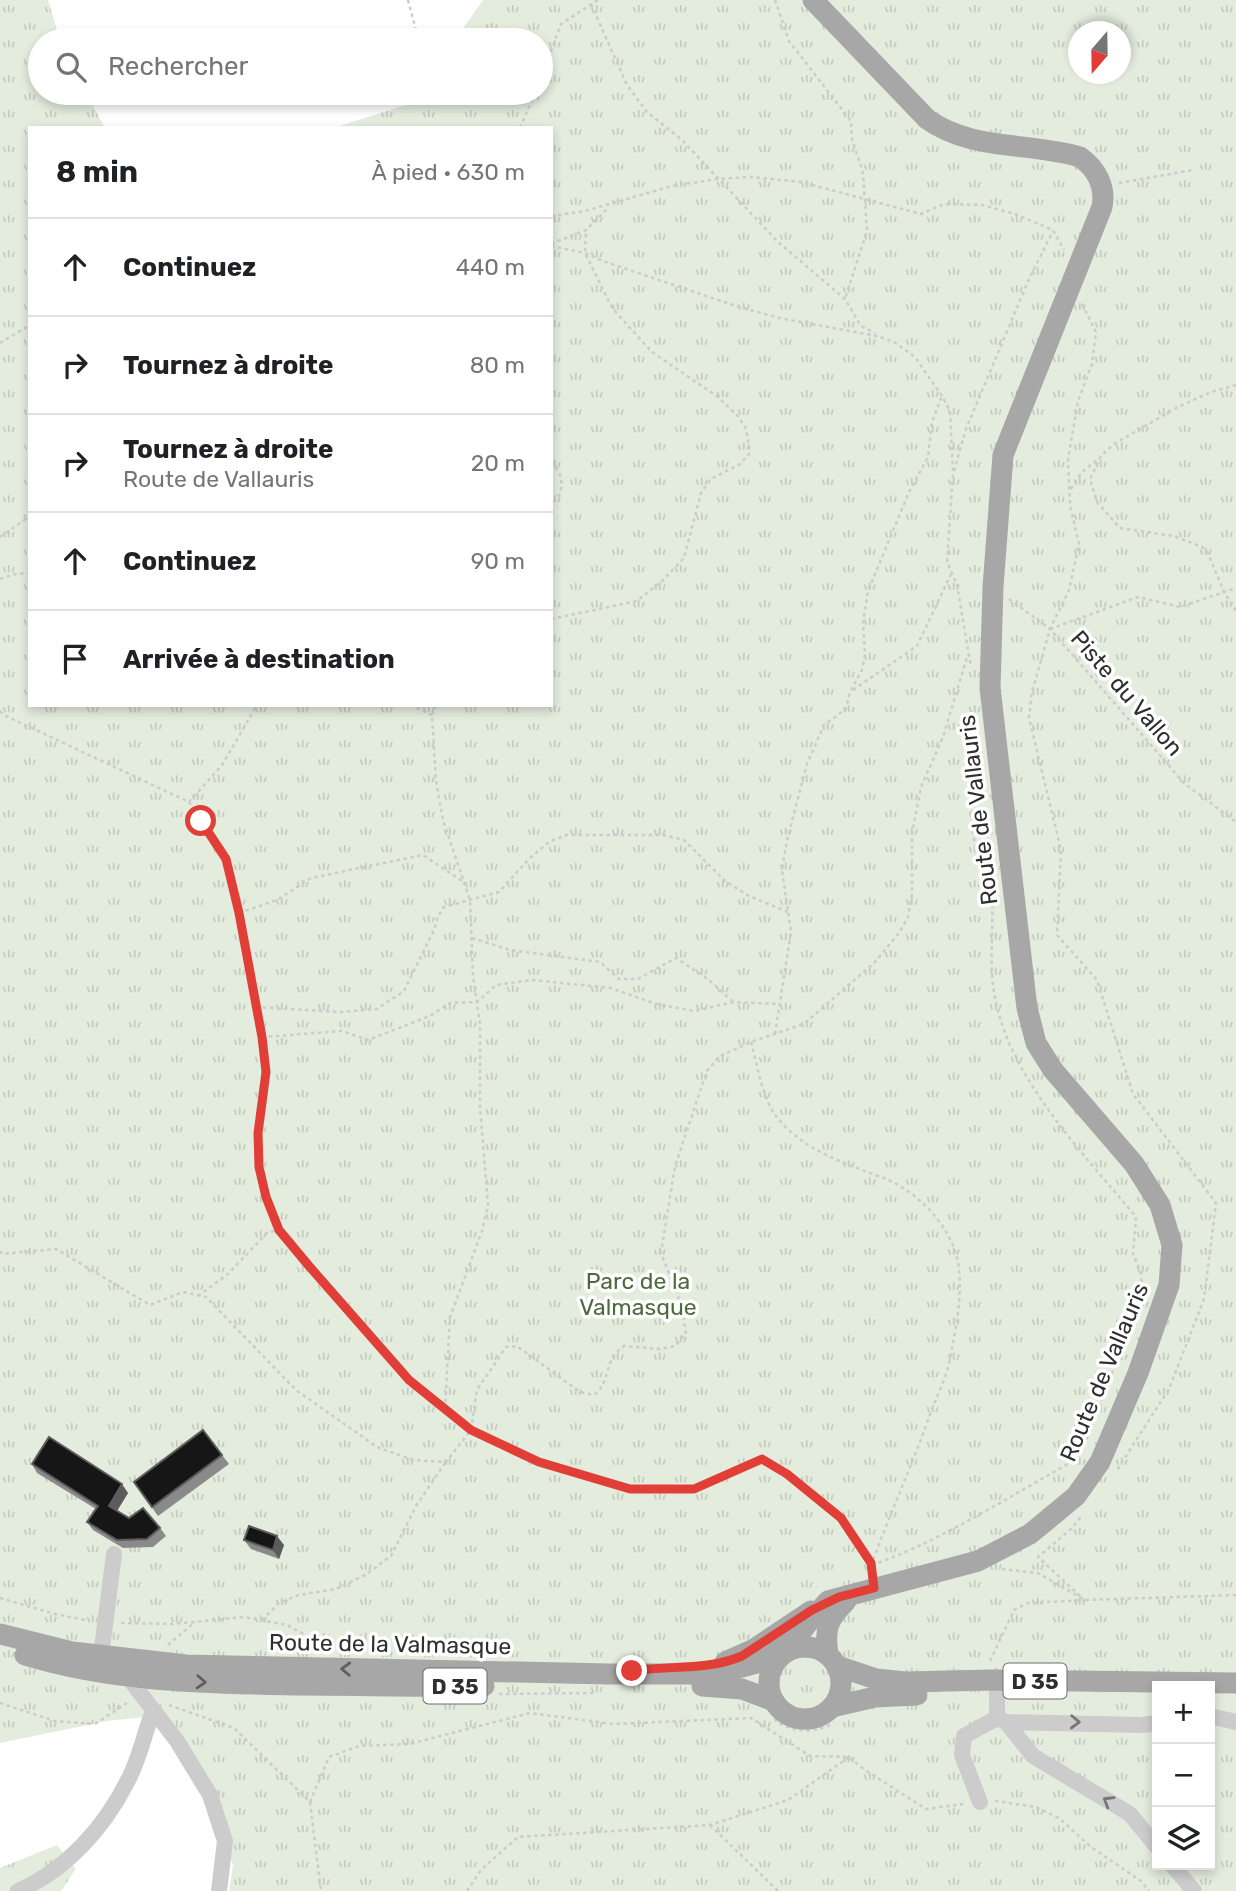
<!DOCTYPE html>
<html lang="fr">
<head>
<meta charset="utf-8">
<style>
	body { margin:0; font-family:Rubik,sans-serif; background:#f2f2f2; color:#202124 }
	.controls { position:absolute; right:21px; bottom:21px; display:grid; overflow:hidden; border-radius:0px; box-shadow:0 4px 10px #0003 }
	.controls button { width:63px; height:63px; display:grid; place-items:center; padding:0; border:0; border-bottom:2px solid #e0e0e0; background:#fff; color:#202124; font:35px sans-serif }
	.compass { position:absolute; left:1068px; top:21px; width:63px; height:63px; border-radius:50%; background:#fff; box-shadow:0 4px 10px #0003; rotate:200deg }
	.stop { position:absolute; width:21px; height:21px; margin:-16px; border:5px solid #e03e37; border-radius:50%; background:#fff }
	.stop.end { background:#e03e37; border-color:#fff; box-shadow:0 2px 7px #0008 }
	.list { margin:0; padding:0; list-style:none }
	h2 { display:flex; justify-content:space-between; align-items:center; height:91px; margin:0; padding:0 28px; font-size:30px }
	h2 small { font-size:23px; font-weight:400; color:#757577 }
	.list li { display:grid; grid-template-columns:46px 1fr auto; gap:21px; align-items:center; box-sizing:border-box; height:98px; padding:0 28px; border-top:2px solid #e0e0e0 }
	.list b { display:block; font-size:26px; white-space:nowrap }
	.list p { margin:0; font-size:23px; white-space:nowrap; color:#757577 }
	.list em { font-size:23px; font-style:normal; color:#757577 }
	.icon { flex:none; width:38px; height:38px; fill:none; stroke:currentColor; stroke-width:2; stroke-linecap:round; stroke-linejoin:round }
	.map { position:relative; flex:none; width:1236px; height:1891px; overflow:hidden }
	.search { position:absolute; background:#fff; box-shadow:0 4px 10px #0003; left:28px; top:28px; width:525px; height:77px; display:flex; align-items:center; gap:18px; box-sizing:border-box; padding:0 24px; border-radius:38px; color:#757577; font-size:26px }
	.panel { position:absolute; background:#fff; box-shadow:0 4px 10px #0003; left:28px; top:126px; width:525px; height:581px; border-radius:0px }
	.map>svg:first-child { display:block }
	.park { fill:url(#park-tufts); fill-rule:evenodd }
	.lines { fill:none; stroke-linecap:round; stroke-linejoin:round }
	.path { stroke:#ccc; stroke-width:2.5; stroke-dasharray:3.5 3.5; stroke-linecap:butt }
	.minor { stroke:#ccc; stroke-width:16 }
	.major { stroke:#a7a7a7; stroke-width:21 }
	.wall { fill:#8a8a8a }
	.shaded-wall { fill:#5c5c5c }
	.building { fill:#161616; stroke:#5c5c5c; stroke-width:2 }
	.oneway { stroke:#5f5f5f }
	.oneway2 { stroke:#767676 }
	.route { stroke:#e03e37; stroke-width:9 }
	.labels { text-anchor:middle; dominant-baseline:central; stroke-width:7; stroke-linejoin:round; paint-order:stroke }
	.shield { fill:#fff; stroke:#6d6d6d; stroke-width:2 }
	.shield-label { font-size:21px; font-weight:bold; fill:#2f2f2f }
	.street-label { font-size:23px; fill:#2f2f2f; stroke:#fff }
	.park-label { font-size:23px; fill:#4d6a3e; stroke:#fff }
</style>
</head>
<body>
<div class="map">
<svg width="1236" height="1891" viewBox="0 0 1236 1891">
	<defs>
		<pattern id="park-tufts" width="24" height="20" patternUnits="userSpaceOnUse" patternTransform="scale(1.75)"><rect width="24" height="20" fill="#e4ecde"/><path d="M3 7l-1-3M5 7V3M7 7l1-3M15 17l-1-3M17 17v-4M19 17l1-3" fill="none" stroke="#c4cbbf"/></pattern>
	</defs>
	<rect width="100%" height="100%" fill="#fff"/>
	<g class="park">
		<path d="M0,0H48L60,40H40V93H86L105,128H30V705H551V128H333L409,104L417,93H541V40H455L483,0H1236V1891H229L233,1865L201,1785L155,1716L107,1721L0,1743ZM1078,32H1120V74H1078ZM1157,1686H1210V1865H1157Z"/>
		<path d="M57,1845L76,1869L61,1891H0V1868Z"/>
	</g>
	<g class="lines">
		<g class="path">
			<path d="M408,0L417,34"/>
			<path d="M775,0L789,41L851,121L852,139L863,173L867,231L845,299"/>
			<path d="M591,4L627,85L647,112L682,140L777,241L845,299L861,326L875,333"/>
			<path d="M541,78L561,24L598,0"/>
			<path d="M520,128L535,93"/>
			<path d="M1119,183L1193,170"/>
			<path d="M551,216L585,211L672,186L718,179L751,177L801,182L921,214L944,204L982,205L1015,214L1053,230L1064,250"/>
			<path d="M551,244L586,230L609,207"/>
			<path d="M551,246L585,253L603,261L736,306L779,318L877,336L894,342L915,357L942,396L950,411L953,474L947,562L957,585L971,667"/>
			<path d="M1082,304L1096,332L1092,364L1078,401L1068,459L1070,505L1079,544L1069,590L1050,629L1032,692L1029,718L1061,850L1057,935L1097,980L1133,1094L1216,1203L1204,1299L1169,1389L1117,1470"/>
			<path d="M0,343L30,325"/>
			<path d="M1236,385L1211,392L1178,407L1114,444L1101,456L1090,479L1097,502L1120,528L1174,536L1202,547L1208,553L1224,592L1236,611"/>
			<path d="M551,462C564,474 566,493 551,504"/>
			<path d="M954,471L966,429L1029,279L1053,231"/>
			<path d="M1071,489L1082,472L1099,458"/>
			<path d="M0,537L30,516"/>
			<path d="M0,579L15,574L30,573"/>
			<path d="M1009,599L1050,629L1184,783L1236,822"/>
			<path d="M551,619L637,601L663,580L684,558L701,493L711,479L740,464L750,453L746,429L738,416L718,397L652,352L612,308L585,253L586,230"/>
			<path d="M1050,629L1138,597L1180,607L1236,588"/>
			<path d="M853,690L917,646L951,574"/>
			<path d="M410,705L432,715"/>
			<path d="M436,705L432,715L436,781L443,820L470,900L473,976L480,1024V1107L488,1205L482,1231L450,1317L445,1410"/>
			<path d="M0,711L4,715L189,802L226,859L239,913L266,1072L258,1133L259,1167L266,1197L279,1230L409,1380L471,1430L539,1462L630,1489L694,1488L762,1459L787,1474L841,1518L871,1563L872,1569"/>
			<path d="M189,802L222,765L257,705"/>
			<path d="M239,913L277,900L311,878L423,855L462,881"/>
			<path d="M472,938L510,950L600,962L619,979H638L676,958L708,979L732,1001"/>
			<path d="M256,1007L340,1012L377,1009L404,991L434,930L438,916L444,907L499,892L530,858L550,841L567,835H663L684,840L725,881L749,896L788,912"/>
			<path d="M775,1034L791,932L782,870L787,840L807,764L824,725L846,709L850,692L862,670L865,655L863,622L868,591L909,492L928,457L932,422L942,396"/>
			<path d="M262,1037L342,1031L368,1040L430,1016L450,1003L477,1002L496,985L532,980L611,988L656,1004L695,1011L733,1002L779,1004"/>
			<path d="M751,1042C758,1067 762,1101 780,1121C808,1153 848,1164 886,1179C920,1193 956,1231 959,1270C962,1297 956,1327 951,1354C948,1373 939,1392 932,1409C914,1461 891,1511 872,1563"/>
			<path d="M0,1251L2,1254L56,1249L150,1305L183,1292L206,1297L296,1390L377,1447L413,1460L446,1462L471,1430L477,1390L506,1347L517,1346L580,1392L594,1395C612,1381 602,1361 624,1346L660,1349L675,1346L686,1334L681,1304L661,1253L675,1166L707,1071L720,1056L751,1042L804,1024L874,963L899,933L908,917L912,894V833L921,787L943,737L968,654"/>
			<path d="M198,1296L228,1274L267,1233L278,1230"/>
			<path d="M872,1565C939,1542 1008,1497 1070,1463L1084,1446L1142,1295L1141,1273L1133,1254L1136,1217C1082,1151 1002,1072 993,984C989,949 996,912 989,877C987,865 977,854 975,843C968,816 976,784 978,757"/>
			<path d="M1002,1569L1038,1573L1085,1600L1236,1595"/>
			<path d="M1080,1596L1038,1557L1072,1528L1081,1517"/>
			<path d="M0,1598L55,1614L90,1621"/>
			<path d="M262,1620L279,1603L299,1595L336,1589L365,1575L391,1556L416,1506L445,1463"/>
			<path d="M121,1623L173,1624L244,1617L287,1625L331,1649"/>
			<path d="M168,1645L195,1622"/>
			<path d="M990,1661L1014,1610L1028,1603L1085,1600"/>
			<path d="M499,1694L597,1693"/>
			<path d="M0,1703L55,1721L95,1724L127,1703"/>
			<path d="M169,1705L234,1728L310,1802L321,1891"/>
			<path d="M774,1719C791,1733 811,1733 830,1725"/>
			<path d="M995,1801L1036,1807L1059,1818L1091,1847L1141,1881L1149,1891"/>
			<path d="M310,1802L329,1757L359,1746L409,1744L530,1713L613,1724L751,1718L810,1756L849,1757L865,1770L926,1809L964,1804"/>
			<path d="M710,1825L778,1891"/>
			<path d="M467,1891L481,1870L518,1837L710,1825L788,1800L849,1757"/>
		</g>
		<g class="minor">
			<path d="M101,1656L114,1554"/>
			<path d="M141,1671L133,1678L134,1685L177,1741L210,1795L225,1841L219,1891"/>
			<path d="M1210,1716L1236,1722"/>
			<path d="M997,1718V1693"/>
			<path d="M999,1719L1006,1722L1142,1725L1157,1723"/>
			<path d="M1006,1722L1033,1756L1130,1814L1157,1847"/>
			<path d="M980,1802L962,1755L964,1736L997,1718"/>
			<path d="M1172,1865L1194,1891"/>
			<path d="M18,1891C66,1870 104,1828 127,1782C139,1761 144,1734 153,1711"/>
		</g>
		<g class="major">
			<path d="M0,1634L72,1652L186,1665L608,1674H715L780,1657"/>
			<circle cx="805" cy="1683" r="36"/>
			<path d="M788,1651L807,1624L828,1601L978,1561L1030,1534L1076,1496L1100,1462L1138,1373L1169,1285L1172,1245L1160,1205L1134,1164L1053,1070L1036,1043L1027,1008L990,688L993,587L1003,455L1102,207C1106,187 1097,169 1080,157C1030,142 971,151 927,119L813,0"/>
			<path d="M25,1655C113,1682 205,1683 296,1685C359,1685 421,1687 484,1686"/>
			<path d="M828,1655C824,1628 828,1619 846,1601"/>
			<path d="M725,1662L754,1649L811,1611"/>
			<path d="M837,1666L876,1679L906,1682L991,1680L1236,1683"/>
			<path d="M702,1686L742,1689L774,1701"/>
			<path d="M832,1707L875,1697L917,1695"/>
		</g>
	</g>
	<g class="wall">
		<path d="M222,1455L229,1464L158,1516L134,1482Z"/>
		<path d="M32,1464L128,1493L117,1511L129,1518L160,1528L166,1536L153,1547L123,1548L93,1530L87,1522L96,1509L37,1473Z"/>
		<path d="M244,1540L284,1545L279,1559L251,1549Z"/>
	</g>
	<g class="shaded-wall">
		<path d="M122,1484L128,1493L115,1514L109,1506Z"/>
		<path d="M277,1536L284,1545L279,1559L273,1550Z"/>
	</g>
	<g class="building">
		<path d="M203,1430L222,1455L152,1507L134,1482Z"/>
		<path d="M49,1437L122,1484L109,1506L129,1518L143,1508L160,1528L147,1539L117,1540L87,1522L98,1506L32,1464Z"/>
		<path d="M249,1526L277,1536L273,1550L244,1540Z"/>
	</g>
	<defs><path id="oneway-chevron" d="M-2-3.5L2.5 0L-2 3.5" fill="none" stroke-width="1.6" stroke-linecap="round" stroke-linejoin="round" transform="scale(1.75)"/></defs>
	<g class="oneway">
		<use href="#oneway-chevron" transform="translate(346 1669) rotate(-178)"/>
		<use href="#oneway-chevron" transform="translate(201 1682) rotate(3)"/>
	</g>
	<g class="oneway2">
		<use href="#oneway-chevron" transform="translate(1075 1722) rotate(2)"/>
		<use href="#oneway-chevron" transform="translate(1108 1801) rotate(-149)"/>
	</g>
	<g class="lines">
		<path class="route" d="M201,821L226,859L239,913L262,1037L266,1072L258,1133L259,1167L266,1197L279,1230L309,1266L409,1380L471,1430L539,1462L630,1489H694L762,1459L787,1474L841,1518L871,1563L874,1588L839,1597L812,1610L742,1656C707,1671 668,1665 632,1671"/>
	</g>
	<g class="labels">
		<g class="shield">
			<rect x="1003.5" y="1663.5" width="63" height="35" rx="5"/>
			<rect x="423.5" y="1668.5" width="63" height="35" rx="5"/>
		</g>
		<g class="shield-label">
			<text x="1035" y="1681">D 35</text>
			<text x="455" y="1686">D 35</text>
		</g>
		<g class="street-label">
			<text transform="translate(1127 693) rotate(49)">Piste du Vallon</text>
			<text transform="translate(978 810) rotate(-97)">Route de Vallauris</text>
			<text transform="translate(1104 1372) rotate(-67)">Route de Vallauris</text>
			<text transform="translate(390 1644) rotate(1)">Route de la Valmasque</text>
		</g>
		<g class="park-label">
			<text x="638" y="1281">Parc de la<tspan x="638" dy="26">Valmasque</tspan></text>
		</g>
	</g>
</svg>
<div class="controls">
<button>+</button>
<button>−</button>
<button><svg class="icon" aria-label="layers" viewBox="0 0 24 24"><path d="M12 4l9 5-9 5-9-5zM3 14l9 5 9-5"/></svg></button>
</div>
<svg class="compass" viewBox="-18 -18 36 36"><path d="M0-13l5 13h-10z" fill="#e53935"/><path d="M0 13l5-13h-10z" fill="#757577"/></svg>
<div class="stop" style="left:201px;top:821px"></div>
<div class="stop end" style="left:632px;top:1671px"></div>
<div class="search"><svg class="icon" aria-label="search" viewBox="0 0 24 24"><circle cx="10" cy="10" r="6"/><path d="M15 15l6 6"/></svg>Rechercher</div>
<section class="panel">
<h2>8 min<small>À pied · 630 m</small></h2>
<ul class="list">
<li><svg class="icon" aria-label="ahead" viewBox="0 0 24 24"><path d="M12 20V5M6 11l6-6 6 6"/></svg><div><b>Continuez</b></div><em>440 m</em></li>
<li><svg class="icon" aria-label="right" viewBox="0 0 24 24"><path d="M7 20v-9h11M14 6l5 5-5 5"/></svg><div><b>Tournez à droite</b></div><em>80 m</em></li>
<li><svg class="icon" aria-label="right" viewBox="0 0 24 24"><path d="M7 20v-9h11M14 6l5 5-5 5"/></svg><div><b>Tournez à droite</b><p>Route de Vallauris</p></div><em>20 m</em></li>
<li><svg class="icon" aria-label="ahead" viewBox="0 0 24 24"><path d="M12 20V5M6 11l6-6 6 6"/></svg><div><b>Continuez</b></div><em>90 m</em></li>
<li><svg class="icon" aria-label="arrive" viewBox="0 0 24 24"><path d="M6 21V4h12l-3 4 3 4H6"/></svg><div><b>Arrivée à destination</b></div></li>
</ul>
</section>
</div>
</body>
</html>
